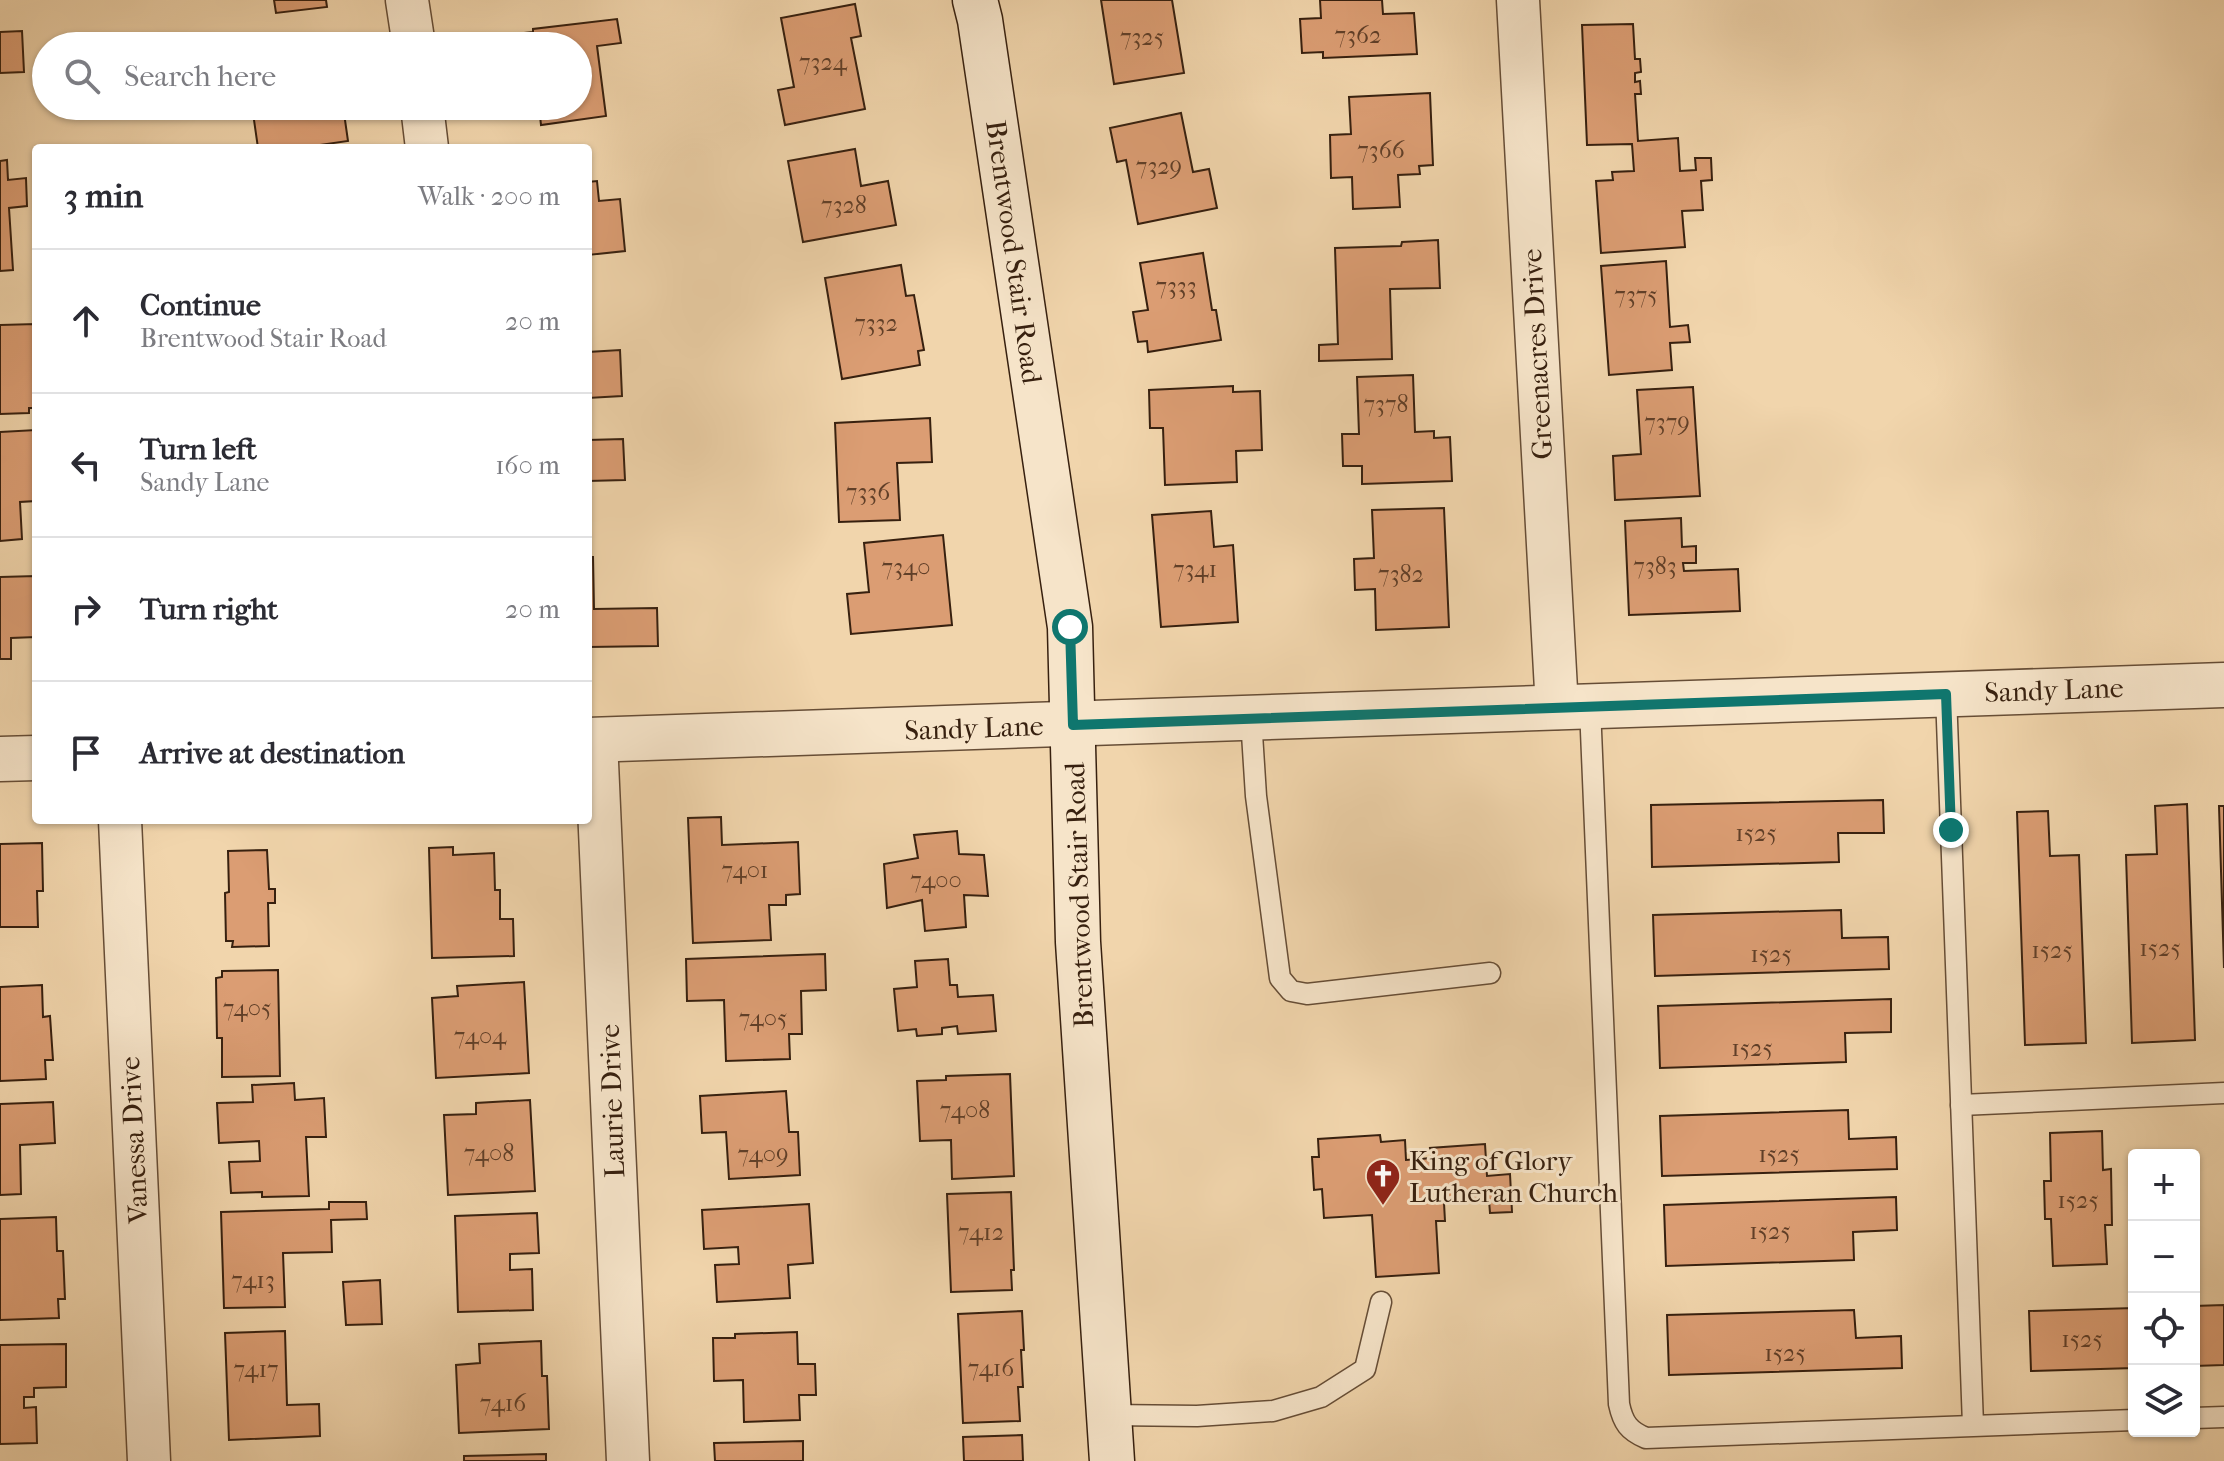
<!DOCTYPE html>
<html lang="en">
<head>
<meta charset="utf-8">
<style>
	body { margin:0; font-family:"IM FELL French Canon",serif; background:#f2f2f3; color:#2b2b33 }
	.controls { position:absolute; right:24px; bottom:24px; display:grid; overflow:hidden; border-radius:8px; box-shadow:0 2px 6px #0004 }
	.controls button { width:72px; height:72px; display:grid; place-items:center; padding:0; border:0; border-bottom:2px solid #e1e1e2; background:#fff; color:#2b2b33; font:40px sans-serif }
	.stop { position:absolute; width:24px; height:24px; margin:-18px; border:6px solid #0f766e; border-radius:50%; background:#fff }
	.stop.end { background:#0f766e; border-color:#fff; box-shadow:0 2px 8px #0008 }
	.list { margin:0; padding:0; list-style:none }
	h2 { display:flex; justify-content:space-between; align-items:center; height:104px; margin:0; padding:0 32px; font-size:34px }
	h2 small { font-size:26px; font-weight:400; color:#7c7c81 }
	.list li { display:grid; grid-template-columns:52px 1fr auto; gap:24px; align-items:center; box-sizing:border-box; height:144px; padding:0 32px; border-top:2px solid #e1e1e2 }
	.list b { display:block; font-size:30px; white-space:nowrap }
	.list p { margin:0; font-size:26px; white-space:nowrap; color:#7c7c81 }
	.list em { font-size:26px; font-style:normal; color:#7c7c81 }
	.icon { flex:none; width:44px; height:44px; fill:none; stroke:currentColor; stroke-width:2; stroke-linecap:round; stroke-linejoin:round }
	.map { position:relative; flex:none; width:2224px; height:1461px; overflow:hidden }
	.search { position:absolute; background:#fff; box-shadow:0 2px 6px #0004; left:32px; top:32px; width:560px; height:88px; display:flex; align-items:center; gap:20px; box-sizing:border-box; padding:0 28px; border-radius:44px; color:#7c7c81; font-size:30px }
	.panel { position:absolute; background:#fff; box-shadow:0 2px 6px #0004; left:32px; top:144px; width:560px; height:680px; border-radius:8px }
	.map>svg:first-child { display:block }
	.building { fill:#db9d73; stroke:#37200f; stroke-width:2 }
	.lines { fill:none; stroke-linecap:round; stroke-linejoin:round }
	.service-casing { stroke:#664d36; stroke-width:23 }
	.minor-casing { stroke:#664d36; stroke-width:45 }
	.tertiary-casing { stroke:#664d36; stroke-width:47 }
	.secondary-casing { stroke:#37200f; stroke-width:47 }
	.service { stroke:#f6e4c9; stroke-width:20 }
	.minor { stroke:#f6e4c9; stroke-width:42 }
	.tertiary { stroke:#f6e4c9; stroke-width:44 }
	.secondary { stroke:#f6e4c9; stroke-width:44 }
	.route { stroke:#0f766e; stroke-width:10 }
	.labels { text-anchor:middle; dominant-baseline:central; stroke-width:6; stroke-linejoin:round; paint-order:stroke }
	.number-label { font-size:24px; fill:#603f28 }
	.street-label { font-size:28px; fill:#37200f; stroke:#f6e4c9 }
	.poi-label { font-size:28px; fill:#37200f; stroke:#f6e4c9; text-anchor:start }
</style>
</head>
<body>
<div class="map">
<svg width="2224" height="1461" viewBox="0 0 2224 1461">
	<rect width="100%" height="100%" fill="#f1d5ac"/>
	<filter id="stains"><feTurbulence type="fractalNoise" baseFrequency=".0025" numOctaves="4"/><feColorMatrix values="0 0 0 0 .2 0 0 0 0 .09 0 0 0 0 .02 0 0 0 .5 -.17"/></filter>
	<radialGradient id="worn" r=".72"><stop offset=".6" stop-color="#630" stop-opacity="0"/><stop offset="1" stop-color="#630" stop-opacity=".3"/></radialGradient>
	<g class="building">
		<path d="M274,0H326L327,7L276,13Z"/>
		<path d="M1101,0H1172L1184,73L1114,84Z"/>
		<path d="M1320,0H1382L1383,14L1414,13L1417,54L1323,58V52L1302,53L1300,19L1321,18Z"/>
		<path d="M855,4L861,36L851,38L865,109L785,125L778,90L794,87L781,18Z"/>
		<path d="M617,19L621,43L597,46L606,116L541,125L539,106H578V46H500L498,36L533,32V29Z"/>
		<path d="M1633,24L1635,59H1640L1641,72L1635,73V82L1640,81L1641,94H1635L1638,141L1678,138L1680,171L1696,170L1695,158H1711L1712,180L1701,181L1703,210L1682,211L1685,247L1601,253L1596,181L1613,180L1612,172L1634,171L1632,144L1587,145L1582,25Z"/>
		<path d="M22,31L24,72L0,73V32Z"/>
		<path d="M1430,93L1433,165L1419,166L1420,174L1398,175L1400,207L1353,209L1352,177L1331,178L1330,135L1351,134L1349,97Z"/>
		<path d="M252,106H343L348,141L299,148H258Z"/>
		<path d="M1181,113L1193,172L1209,169L1217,208L1138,224L1126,160L1117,162L1110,128Z"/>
		<path d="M855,149L861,186L888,181L896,225L803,242L788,161Z"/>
		<path d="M7,160L8,180L26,178L27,206L9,208L13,270L0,271V161Z"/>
		<path d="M597,181L599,201L620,199L625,251L588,255V182Z"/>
		<path d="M1438,240L1440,288L1390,289L1392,359L1319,361V345L1338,344L1335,248L1401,246L1402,242Z"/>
		<path d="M1203,253L1212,310H1216L1221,340L1148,352L1147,341L1138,342L1133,312L1148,310L1140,263Z"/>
		<path d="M1666,261L1670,327L1688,325L1690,342L1670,343L1672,370L1609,375L1601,266Z"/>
		<path d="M901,265L906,296L914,295L924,350L918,351L920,365L842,379L825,278Z"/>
		<path d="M36,324V408H29V413L0,414V325Z"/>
		<path d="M620,350L622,396L588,398V352Z"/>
		<path d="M1413,375L1415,432L1434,431V438L1450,437L1452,481L1362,484V466H1343L1342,434H1359L1357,377Z"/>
		<path d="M1233,386V392L1260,391L1262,450L1236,451L1237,482L1165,485L1163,428H1150L1149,390Z"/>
		<path d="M1693,387L1700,496L1615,500L1613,456L1641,454L1637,390Z"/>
		<path d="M930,418L932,462L897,463L900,520L839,522L835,423Z"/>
		<path d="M36,430V501L20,502L22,539L0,541V432Z"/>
		<path d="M623,439L625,480L588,481V440Z"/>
		<path d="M1444,508L1449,627L1376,630L1375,589L1355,590L1354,559L1374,558L1372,510Z"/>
		<path d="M1211,511L1214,547L1233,545L1238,622L1161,627L1152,515Z"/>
		<path d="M1681,518L1682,547L1696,546V563H1683L1684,571L1738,569L1740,611L1629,615L1625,521Z"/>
		<path d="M943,535L952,625L851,634L847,594L869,592L864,543Z"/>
		<path d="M588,557H593L594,609L657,608L658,646L588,647Z"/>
		<path d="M36,576V641V637L11,638V659H0V577Z"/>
		<path d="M1883,800L1884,833H1838L1839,862L1652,867L1651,805Z"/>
		<path d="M2187,804L2195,1040L2132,1043L2126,855L2157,854L2155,806Z"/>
		<path d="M2219,806H2224V968Z"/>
		<path d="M2048,811L2050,856L2079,855L2086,1043L2025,1045L2017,812Z"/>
		<path d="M721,817L722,845L798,842L800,894L786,895V905H769L771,940L693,943L688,818Z"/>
		<path d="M957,831L959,854L984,855L988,896L964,895L966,927L925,931L922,900L887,908L884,864L918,858L914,835Z"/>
		<path d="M42,843L43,891H37L38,927H0V844Z"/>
		<path d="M453,847V855L494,853L495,890H500V919H513L514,956L432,958L429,848Z"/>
		<path d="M267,850L269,889H275V903H268L269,946L232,947L233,941H226L225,893L229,892L228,851Z"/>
		<path d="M1841,910L1842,938L1888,937L1889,969L1655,976L1653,915Z"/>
		<path d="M825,954L826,990L801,991L802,1034H789L790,1059L726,1061L724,1000L687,1001L686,959Z"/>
		<path d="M948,959L950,985H957L958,997L993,995L996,1031L958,1034L957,1026L942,1028V1034L917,1036L916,1029L898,1031L894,989L917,987L915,961Z"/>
		<path d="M278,970L280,1076L222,1077V1038H217L216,978L222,977V971Z"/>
		<path d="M524,982L529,1073L436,1078L432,998L458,996L457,986Z"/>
		<path d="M42,985L43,1017L50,1016L53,1060H45L46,1079L0,1081V987Z"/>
		<path d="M1891,999V1032L1845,1033L1846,1062L1660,1068L1658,1006Z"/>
		<path d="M1010,1074L1014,1176L952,1179L951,1140L920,1141L917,1081L946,1080V1076Z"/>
		<path d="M294,1083L295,1100L324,1098L326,1137H306L309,1196L262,1197V1192L231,1193L229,1162L260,1161L259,1141L219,1143L217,1103L253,1102L252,1085Z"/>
		<path d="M786,1091L789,1132H798L800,1175L729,1179L726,1132L702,1133L700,1096Z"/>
		<path d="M530,1100L535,1191L448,1195L444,1115L476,1114V1103Z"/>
		<path d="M53,1102L55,1143L20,1145L21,1194L0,1195V1104Z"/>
		<path d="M1848,1110L1849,1139L1896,1137L1897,1169L1662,1176L1660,1116Z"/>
		<path d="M2102,1131L2103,1170L2111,1169L2112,1225H2105L2107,1264L2053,1266L2051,1219H2045L2044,1181H2051L2050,1133Z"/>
		<path d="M1380,1135L1381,1142L1405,1140L1406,1160L1432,1158L1430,1148L1485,1144L1487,1176L1510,1174L1512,1212L1490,1213L1489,1200L1444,1203L1445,1221H1436L1439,1273L1376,1277L1372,1215L1324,1218L1322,1189L1314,1190L1312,1157H1319L1318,1139Z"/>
		<path d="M1011,1192L1014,1270H1011L1012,1290L951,1292L947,1194Z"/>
		<path d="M1896,1197L1897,1230L1853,1232L1854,1260L1666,1266L1664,1205Z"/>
		<path d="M329,1202H366L367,1219L331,1220L332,1252L283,1253L285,1307L224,1308L221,1212L329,1209Z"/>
		<path d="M809,1204L813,1263L788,1265L790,1298L717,1302L715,1265L739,1264L738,1247L704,1249L702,1210Z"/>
		<path d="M537,1213L539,1253L510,1254V1270L532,1269L533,1310L458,1312L455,1216Z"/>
		<path d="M56,1217L57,1251H63L65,1299H58L59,1318L0,1320V1219Z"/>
		<path d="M380,1280L382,1324L346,1325L343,1282Z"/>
		<path d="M2224,1305V1365L2194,1366V1306Z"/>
		<path d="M2134,1308V1368L2031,1371L2029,1311Z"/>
		<path d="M1854,1310L1856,1338L1901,1336L1902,1368L1669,1375L1667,1315Z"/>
		<path d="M1022,1311L1024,1350H1021L1023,1387H1018L1020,1421L963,1423L958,1314Z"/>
		<path d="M285,1331L287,1405L319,1404L320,1436L229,1440L225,1333Z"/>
		<path d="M797,1332L798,1364H815L816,1395H799L800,1420L744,1422L743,1380L714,1381L713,1338H735V1334Z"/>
		<path d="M541,1341L542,1376H547L549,1429L459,1433L456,1365L480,1363L479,1344Z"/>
		<path d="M66,1344V1387L34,1388V1397H24V1408L36,1407L37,1443L0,1444V1345Z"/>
		<path d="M1022,1435L1023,1461H964L963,1437Z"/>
		<path d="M803,1441V1461H715L714,1443Z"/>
		<path d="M546,1454V1461H464V1456Z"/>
	</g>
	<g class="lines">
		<defs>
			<g id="service">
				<path d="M1946,694L1973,1425"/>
				<path d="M1590,707L1619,1404C1623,1423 1629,1431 1646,1438L2134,1420"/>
				<path d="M1251,718L1256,796L1280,978L1291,991L1307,994L1490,973"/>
				<path d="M1961,1105L2224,1093"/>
				<path d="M1109,1415L1197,1416L1273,1411L1321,1397L1365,1369L1381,1302"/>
				<path d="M2194,1418L2224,1417"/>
			</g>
			<g id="minor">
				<path d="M407,0L414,46"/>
				<path d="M1518,0L1557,708"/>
				<path d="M422,106L427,148"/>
				<path d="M596,740L628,1461"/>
				<path d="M120,820L149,1461"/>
			</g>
			<g id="tertiary">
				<path d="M588,740L2224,685"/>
				<path d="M0,759L36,758"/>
			</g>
			<path id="secondary" d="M975,0L980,20L1070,627L1078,942L1112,1461"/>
		</defs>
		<use href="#service" class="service-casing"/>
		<use href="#minor" class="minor-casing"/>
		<use href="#tertiary" class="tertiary-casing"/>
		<use href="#secondary" class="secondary-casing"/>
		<use href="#service" class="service"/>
		<use href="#minor" class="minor"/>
		<use href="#tertiary" class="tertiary"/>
		<use href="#secondary" class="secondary"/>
	</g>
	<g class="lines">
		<path class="route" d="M1070,627L1073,725L1946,694L1951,830"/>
	</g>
	<defs>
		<symbol id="church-pin" viewBox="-11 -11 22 30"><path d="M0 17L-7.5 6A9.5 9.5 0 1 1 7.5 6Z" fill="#8f2418" stroke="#f6e4c9"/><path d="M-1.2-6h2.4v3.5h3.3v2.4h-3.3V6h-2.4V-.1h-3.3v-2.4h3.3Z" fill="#fff"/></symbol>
	</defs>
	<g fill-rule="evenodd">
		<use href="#church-pin" x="1363" y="1156" width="40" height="54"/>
	</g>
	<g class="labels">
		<g class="number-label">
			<text x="1358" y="35">7362</text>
			<text x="1142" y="37">7325</text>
			<text x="823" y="62">7324</text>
			<text x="1381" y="150">7366</text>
			<text x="1159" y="166">7329</text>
			<text x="844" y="205">7328</text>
			<text x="1176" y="286">7333</text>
			<text x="1636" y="295">7375</text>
			<text x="876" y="323">7332</text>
			<text x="1386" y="404">7378</text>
			<text x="1667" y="422">7379</text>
			<text x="868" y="492">7336</text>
			<text x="1655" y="566">7383</text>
			<text x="906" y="567">7340</text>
			<text x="1195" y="569">7341</text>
			<text x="1401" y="574">7382</text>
			<text x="1756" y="833">1525</text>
			<text x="745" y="870">7401</text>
			<text x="936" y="880">7400</text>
			<text x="2160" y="948">1525</text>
			<text x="2052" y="950">1525</text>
			<text x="1771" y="954">1525</text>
			<text x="247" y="1008">7405</text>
			<text x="763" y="1018">7405</text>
			<text x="480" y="1036">7404</text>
			<text x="1752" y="1048">1525</text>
			<text x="965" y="1110">7408</text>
			<text x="489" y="1153">7408</text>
			<text x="763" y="1154">7409</text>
			<text x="1779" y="1154">1525</text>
			<text x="2078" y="1200">1525</text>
			<text x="1770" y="1231">1525</text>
			<text x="981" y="1232">7412</text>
			<text x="253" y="1280">7413</text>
			<text x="2082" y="1339">1525</text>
			<text x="1785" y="1353">1525</text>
			<text x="991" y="1368">7416</text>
			<text x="256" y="1369">7417</text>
			<text x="503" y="1403">7416</text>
		</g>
		<g class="street-label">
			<text transform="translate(1014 252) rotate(82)">Brentwood Stair Road</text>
			<text transform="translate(1537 354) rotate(-93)">Greenacres Drive</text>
			<text transform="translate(2054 690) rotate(-2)">Sandy Lane</text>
			<text transform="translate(974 728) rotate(-2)">Sandy Lane</text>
			<text transform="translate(1079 895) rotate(-92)">Brentwood Stair Road</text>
			<text transform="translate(612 1101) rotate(-92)">Laurie Drive</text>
			<text transform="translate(134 1140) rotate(-93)">Vanessa Drive</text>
		</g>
		<g class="poi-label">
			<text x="1409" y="1160">King of Glory<tspan x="1409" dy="32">Lutheran Church</tspan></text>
		</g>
	</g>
	<rect width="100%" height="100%" filter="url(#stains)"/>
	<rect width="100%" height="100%" fill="url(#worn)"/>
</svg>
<div class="controls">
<button>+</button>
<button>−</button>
<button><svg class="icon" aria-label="locate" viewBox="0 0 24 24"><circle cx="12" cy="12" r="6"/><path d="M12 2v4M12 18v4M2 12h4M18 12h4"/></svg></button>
<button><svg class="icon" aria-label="layers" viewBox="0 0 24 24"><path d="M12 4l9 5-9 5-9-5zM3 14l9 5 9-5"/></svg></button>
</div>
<div class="stop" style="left:1070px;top:627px"></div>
<div class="stop end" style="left:1951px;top:830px"></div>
<div class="search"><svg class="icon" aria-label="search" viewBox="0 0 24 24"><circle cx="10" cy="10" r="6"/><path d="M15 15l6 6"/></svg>Search here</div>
<section class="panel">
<h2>3 min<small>Walk · 200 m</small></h2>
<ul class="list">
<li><svg class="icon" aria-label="ahead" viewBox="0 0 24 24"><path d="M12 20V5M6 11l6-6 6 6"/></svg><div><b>Continue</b><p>Brentwood Stair Road</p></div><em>20 m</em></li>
<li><svg class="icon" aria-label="left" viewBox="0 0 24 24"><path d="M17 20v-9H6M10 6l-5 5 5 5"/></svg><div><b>Turn left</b><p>Sandy Lane</p></div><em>160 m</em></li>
<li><svg class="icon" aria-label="right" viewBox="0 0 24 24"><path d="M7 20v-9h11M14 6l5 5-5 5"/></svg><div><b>Turn right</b></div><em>20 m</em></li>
<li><svg class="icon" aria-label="arrive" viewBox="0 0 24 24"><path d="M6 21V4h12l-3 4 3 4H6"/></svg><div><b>Arrive at destination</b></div></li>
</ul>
</section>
</div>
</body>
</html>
